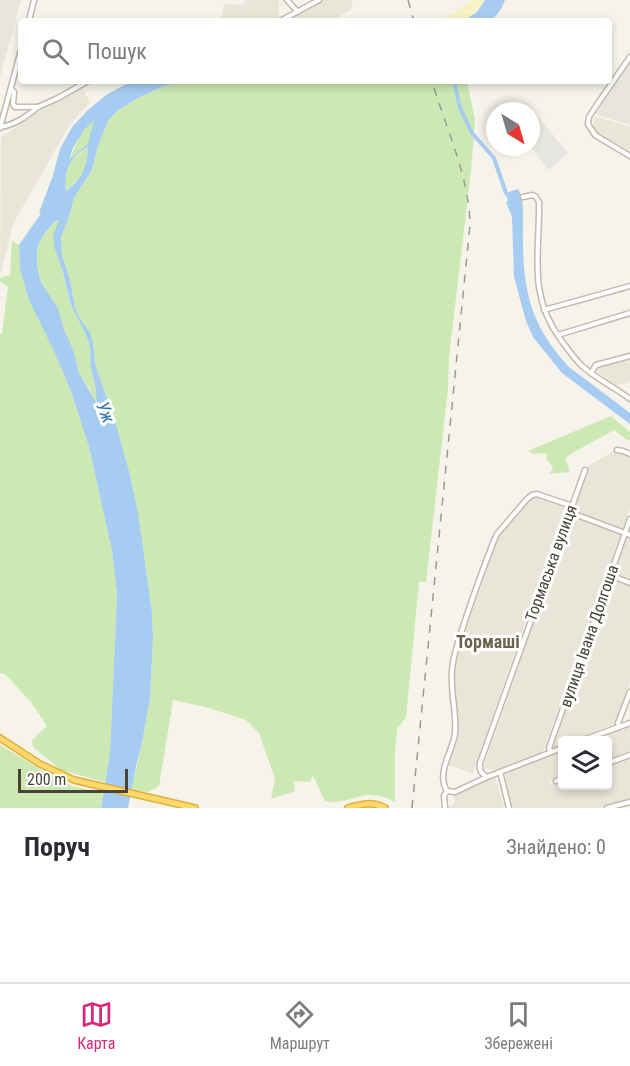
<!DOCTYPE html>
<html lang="uk">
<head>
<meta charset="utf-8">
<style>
	body { margin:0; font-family:"Roboto Condensed",sans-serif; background:#f7f7f7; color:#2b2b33 }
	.controls { position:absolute; right:18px; bottom:18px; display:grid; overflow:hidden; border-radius:6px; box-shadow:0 3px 9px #0003 }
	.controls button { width:54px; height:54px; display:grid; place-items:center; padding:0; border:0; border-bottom:2px solid #e1e1e2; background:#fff; color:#2b2b33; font:30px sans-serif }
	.compass { position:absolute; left:486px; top:102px; width:54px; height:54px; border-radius:50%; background:#fff; box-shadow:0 3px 9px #0003; rotate:143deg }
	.scale { position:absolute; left:18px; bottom:15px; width:110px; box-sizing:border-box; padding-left:6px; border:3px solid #494438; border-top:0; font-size:16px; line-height:21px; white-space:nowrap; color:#494438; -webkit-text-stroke:4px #fff; paint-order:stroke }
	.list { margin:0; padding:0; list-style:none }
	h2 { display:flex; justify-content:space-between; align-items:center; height:78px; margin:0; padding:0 24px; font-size:26px }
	h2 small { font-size:20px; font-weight:400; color:#7c7c81 }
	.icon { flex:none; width:33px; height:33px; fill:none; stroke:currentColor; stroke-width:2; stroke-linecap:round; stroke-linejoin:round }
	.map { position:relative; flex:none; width:630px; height:808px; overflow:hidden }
	.search { position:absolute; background:#fff; box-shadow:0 3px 9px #0003; left:18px; right:18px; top:18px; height:66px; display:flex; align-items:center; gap:15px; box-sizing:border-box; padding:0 21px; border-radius:6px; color:#7c7c81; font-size:22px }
	.sheet { height:174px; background:#fff }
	nav { display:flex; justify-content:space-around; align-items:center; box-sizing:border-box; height:84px; border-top:2px solid #e1e1e2; background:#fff; font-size:16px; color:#7c7c81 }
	nav a { display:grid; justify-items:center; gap:3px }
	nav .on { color:#db2777 }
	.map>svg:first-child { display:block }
	.residential { fill:#e9e5d8 }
	.industrial { fill:#e8e4de }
	.green { fill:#cce9b3 }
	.sand { fill:#f8f2c7 }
	.parking { fill:#e7e5e1 }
	.water { fill:#a7ccf1; fill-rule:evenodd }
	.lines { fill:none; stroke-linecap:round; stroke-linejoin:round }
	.canal { stroke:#a7ccf1; stroke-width:4 }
	.river { stroke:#a7ccf1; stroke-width:7 }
	.minor-casing { stroke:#c1bbac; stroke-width:7 }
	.highway-casing { stroke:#deb03b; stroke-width:8 }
	.minor { stroke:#fff; stroke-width:4 }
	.highway { stroke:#fdd96d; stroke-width:5 }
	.rail { stroke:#999; stroke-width:1.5; stroke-dasharray:8 8; stroke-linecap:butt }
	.labels { text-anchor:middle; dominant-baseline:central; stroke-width:6; stroke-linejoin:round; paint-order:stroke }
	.street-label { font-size:16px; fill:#494438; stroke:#fff }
	.water-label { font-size:18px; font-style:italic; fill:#3072b6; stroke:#fff }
	.neighbourhood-label { font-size:18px; font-weight:bold; fill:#6c634f; stroke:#fff }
</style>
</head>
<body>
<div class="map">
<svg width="630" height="808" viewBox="0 0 630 808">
	<rect width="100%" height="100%" fill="#f5f3ea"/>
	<g class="residential">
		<path d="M245,0H279L278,20L275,21H221L224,4L244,5Z"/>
		<path d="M321,0H353L351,10L330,21H283Z"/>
		<path d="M82,87L90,102L69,126L13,224L0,276L1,137L37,113Z"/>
		<path d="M595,116L630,127V151L595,131L593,127Z"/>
		<path d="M630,357V381L615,386L597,371V369L601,365Z"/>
		<path d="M614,451L630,457V508L622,530L572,511L588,466Z"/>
		<path d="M535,495L566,505L473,773L447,765L457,728L454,699L455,669L462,639L500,533Z"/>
		<path d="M571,515L621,534L543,752L495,770L483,768Z"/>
		<path d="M626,537L630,539V579L614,573Z"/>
		<path d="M612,579L630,585V682L615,724L573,740H562V745L555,748L553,746Z"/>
		<path d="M630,725V751L608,761V740H589Z"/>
		<path d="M562,750V776L550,781V784L562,780V786H608V764L630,756V799L598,808H512L504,774Z"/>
		<path d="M495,776L504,808H447L455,803L453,795Z"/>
	</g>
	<g class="industrial">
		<path d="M0,0H21L0,77Z"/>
		<path d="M630,63V125L595,114Z"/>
	</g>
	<g class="green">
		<path d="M180,81H467L475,120L471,171L449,357L448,388L426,582H419L406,717L397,729L395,752V802C387,798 380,795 372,795C354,795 345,805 325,801L313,775L310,782L294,781L295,791L271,799L275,778L259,733L246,720L206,707L173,700L159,786L148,792L131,790L141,748L150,699L153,639L152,612L138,512L130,475L116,424L95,364L93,342L90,332L79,317L75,307L70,280L62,255L61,237L68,220L74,198L92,170L98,146L108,121L117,111L138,98L162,87Z"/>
		<path d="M97,112L88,144L70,160C72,152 75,147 78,140C84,126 82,124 93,113Z"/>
		<path d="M88,147C87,167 82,178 66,191C64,168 69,160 88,147Z"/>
		<path d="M60,220L62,270L71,305L86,335L90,347L91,369L95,385L98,405L95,402L90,390L79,373L74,352L64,329L58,308L42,284L37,265V249L40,241L55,221Z"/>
		<path d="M12,241L19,245L20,269L71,391L89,447L112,551L117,595L110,753L105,782L61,770L33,747L32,740L47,726L31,702L5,674L0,673V334H2L8,287L0,281V278L10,275Z"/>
		<path d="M611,416L630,432V439L627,440L614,430L569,455L565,459L570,472L550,474L553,466L547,461L546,453L533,454L528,451Z"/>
		<path d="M0,745L53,777L72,786L103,793L101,808H0Z"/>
	</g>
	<path class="sand" d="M473,0H485C469,22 466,21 440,21Z"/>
	<path class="parking" d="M535,113L568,153L549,170L530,147L531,138L533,136L531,134V116Z"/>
	<g class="water">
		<path d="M485,0H505C495,25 487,21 463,21L477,12Z"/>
		<path d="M132,81H180L162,87L138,98L117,111L108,121L98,146L92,170L74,198L68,220L61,237L62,255L70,280L75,307L79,317L90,332L93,342L95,364L116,424L130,475L138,512L152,612L153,639L150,699L141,748L137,762L128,808H101L110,753L117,595L112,551L89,447L71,391L53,349L29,300L20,269L19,245L42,212L52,193L53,175L60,149L72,127L88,110L106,95ZM96,112L88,144L70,159L72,150L78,139L81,128L93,113ZM88,147C87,167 82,179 66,191C64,170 69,158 88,147ZM59,220L53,236L54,246L62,269L71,305L86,335L90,347L91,369L95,385L97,404L79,373L74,352L64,329L58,308L42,284L40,279L37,265V249L40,241L46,232L55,221Z"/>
		<path d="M518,189C526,203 522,224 523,240C523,293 532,327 569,367L630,413V424L562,373L533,337L526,321L514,277L512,217L506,202L508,201L506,193Z"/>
	</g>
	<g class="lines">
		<path class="canal" d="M454,81L460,108L472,133L494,158L506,193L508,195"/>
		<g class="river">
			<path d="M77,135L80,129L103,106"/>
			<path d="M43,212L55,180"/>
		</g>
		<defs>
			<g id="minor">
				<path d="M287,0L298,12"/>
				<path d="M29,21L34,0"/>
				<path d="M280,21L319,0"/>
				<path d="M630,57L594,109L589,117L588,124L595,135L630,156"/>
				<path d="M11,89L14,92L13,104L15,107H38L58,98L88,81"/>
				<path d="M0,127C15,125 27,116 38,107"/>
				<path d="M0,128L21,50"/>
				<path d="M523,197L533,195L536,197L539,202C540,253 527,294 561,340C567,348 573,357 581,365C595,378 614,387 630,399"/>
				<path d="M544,310L630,286"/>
				<path d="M558,335L630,313"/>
				<path d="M591,373L596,365L630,356"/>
				<path d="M617,450L623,451L630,454"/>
				<path d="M569,512L630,535"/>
				<path d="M610,575L630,583"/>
				<path d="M619,727L618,723L630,692"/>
				<path d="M583,740L630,723"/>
				<path d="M562,748L487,777C481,773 479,771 480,763L585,470"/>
				<path d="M551,752L549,748L630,519"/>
				<path d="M608,763L630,755"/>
				<path d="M500,772L509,808"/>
				<path d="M556,781L562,779"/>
				<path d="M447,791L455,792L487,777"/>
				<path d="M445,808L444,796L447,791C436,773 452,752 455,734C457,713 450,691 452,670C453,656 458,642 462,630C471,601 482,572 493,543L497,534L527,499L532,495L537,494L572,506"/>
				<path d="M607,808L630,802"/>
			</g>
			<g id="highway">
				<path d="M0,738L40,764L74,780L195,808"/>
				<path d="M348,808C361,804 373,801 385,808"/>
			</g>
		</defs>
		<use href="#minor" class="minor-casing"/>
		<use href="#highway" class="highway-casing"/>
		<use href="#minor" class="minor"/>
		<use href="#highway" class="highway"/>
		<g class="rail">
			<path d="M408,0L414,21"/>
			<path d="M412,808L470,225C469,175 446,129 432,81"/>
		</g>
	</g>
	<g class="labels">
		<g class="street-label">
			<text transform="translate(551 563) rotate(-70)">Тормаська вулиця</text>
			<text transform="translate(589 636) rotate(-71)">вулиця Івана Долгоша</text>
		</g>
		<g class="water-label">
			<text transform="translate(106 412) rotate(68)">Уж</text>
		</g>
		<g class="neighbourhood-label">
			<text x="488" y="641">Тормаші</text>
		</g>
	</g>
</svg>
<div class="controls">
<button><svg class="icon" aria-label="layers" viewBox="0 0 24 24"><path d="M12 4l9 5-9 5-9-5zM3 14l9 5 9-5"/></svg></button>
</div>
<svg class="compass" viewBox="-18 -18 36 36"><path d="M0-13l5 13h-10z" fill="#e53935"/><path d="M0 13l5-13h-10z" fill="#7c7c81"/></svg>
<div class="scale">200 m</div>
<div class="search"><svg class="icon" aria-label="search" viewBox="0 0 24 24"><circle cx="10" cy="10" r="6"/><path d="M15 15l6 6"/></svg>Пошук</div>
</div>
<section class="sheet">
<h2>Поруч<small>Знайдено: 0</small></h2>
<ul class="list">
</ul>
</section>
<nav>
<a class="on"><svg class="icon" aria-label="map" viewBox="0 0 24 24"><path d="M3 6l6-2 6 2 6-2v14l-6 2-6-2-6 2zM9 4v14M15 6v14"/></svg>Карта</a>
<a><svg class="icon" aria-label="directions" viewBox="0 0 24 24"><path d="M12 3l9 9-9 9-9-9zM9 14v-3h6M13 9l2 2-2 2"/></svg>Маршрут</a>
<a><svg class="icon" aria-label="saved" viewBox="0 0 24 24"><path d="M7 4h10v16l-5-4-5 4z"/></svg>Збережені</a>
</nav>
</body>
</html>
